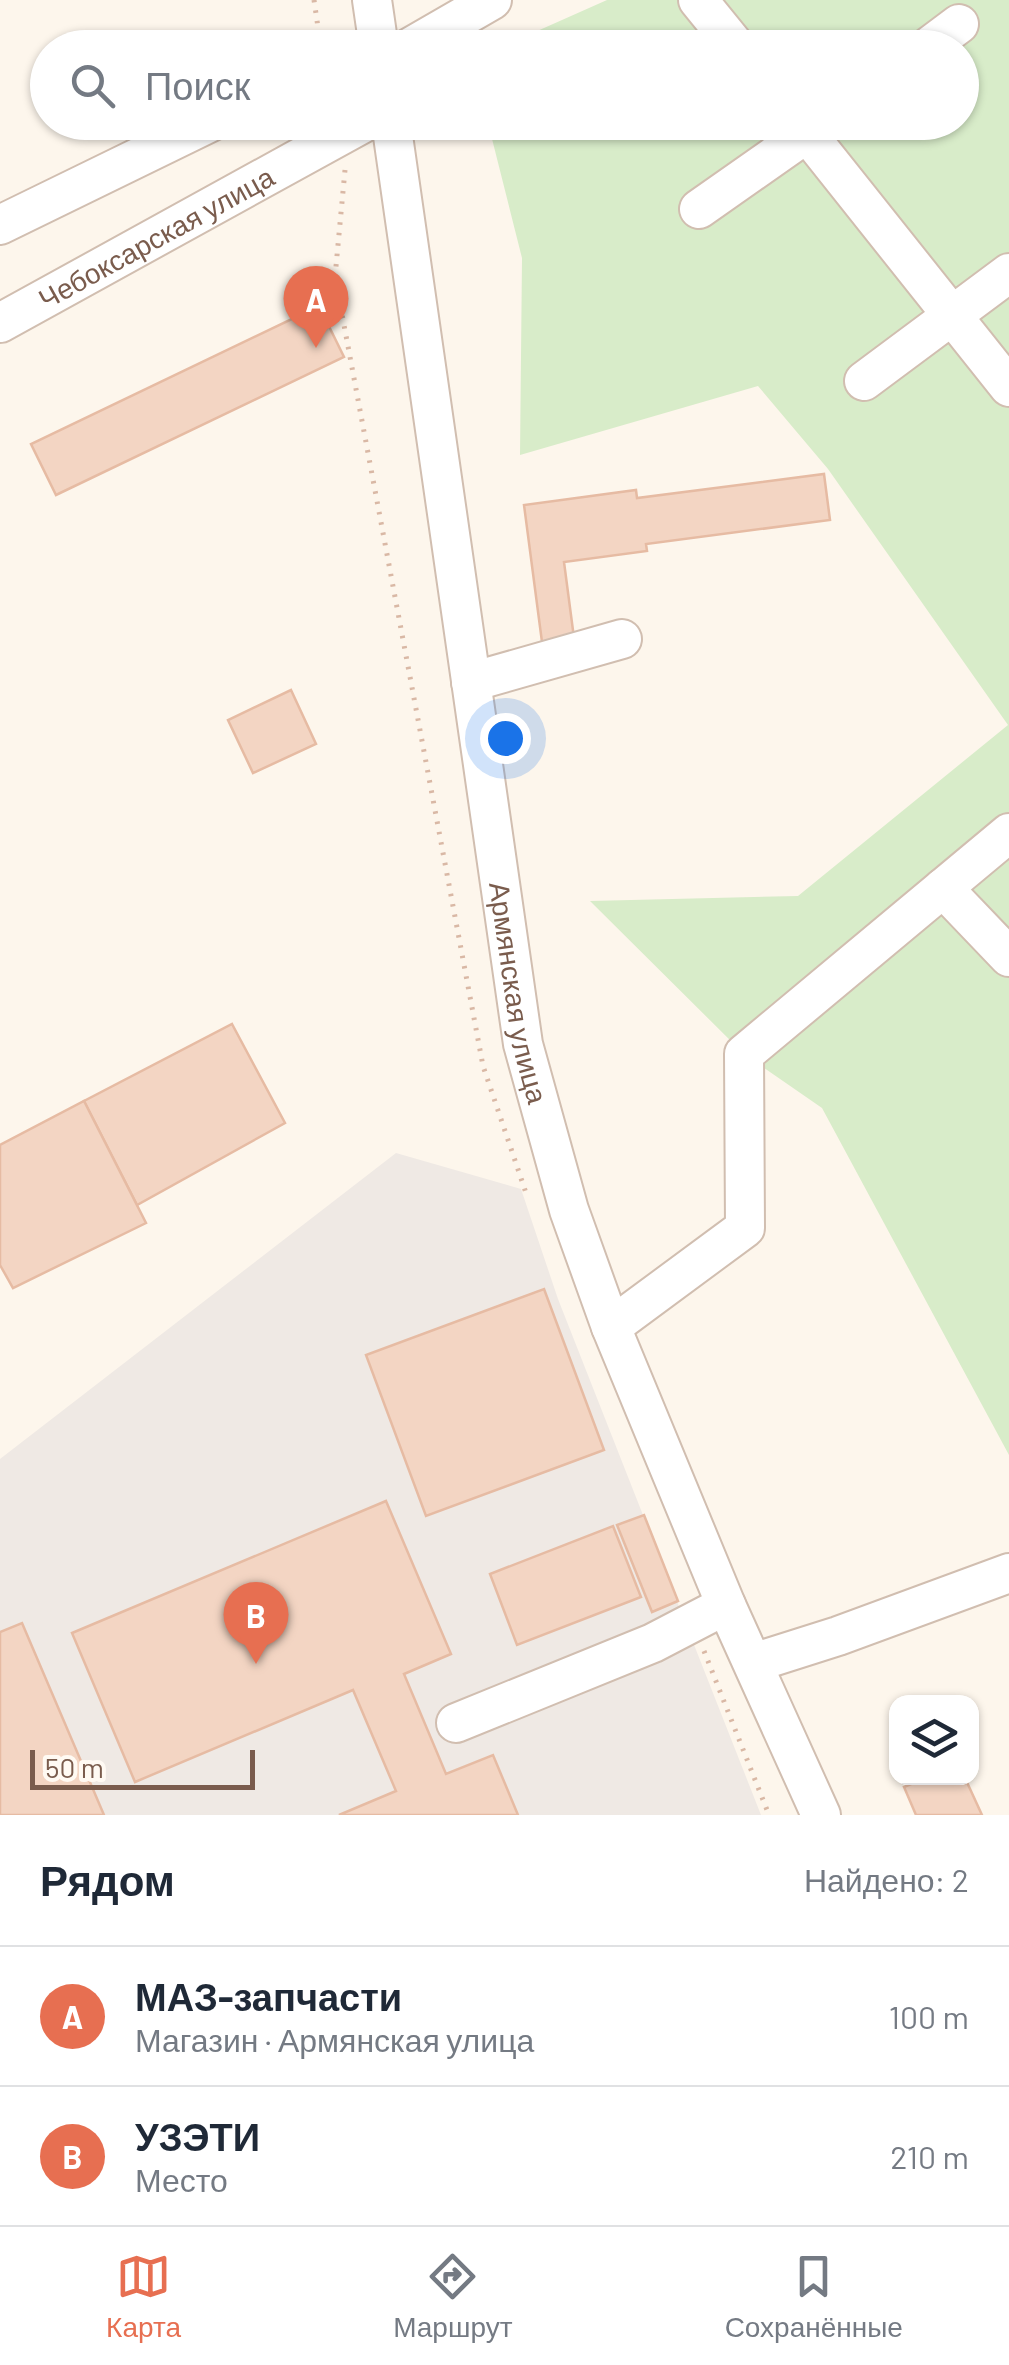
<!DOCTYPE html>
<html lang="ru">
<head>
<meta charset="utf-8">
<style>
	body { margin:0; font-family:Barlow,sans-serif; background:#f2f2f3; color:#1f2937 }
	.controls { position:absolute; right:30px; bottom:30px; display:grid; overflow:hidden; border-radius:20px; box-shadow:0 2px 8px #0004 }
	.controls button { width:90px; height:90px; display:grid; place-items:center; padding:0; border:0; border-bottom:2px solid #e0e1e3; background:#fff; color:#1f2937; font:50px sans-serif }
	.scale { position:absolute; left:30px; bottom:25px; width:225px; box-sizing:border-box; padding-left:10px; border:5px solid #7a5c4d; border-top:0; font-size:28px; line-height:35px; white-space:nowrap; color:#7a5c4d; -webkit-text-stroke:8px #fffaf3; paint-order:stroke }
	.you { position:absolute; left:505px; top:738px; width:35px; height:35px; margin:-25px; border:8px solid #fff; border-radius:50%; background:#1a73e8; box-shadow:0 0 0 15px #1a73e833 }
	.badge { display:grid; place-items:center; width:65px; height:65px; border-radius:50%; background:#e76f51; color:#fff; font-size:32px; font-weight:700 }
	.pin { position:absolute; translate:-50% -82px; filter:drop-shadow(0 2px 5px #0008) }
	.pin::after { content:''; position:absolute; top:52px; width:35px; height:30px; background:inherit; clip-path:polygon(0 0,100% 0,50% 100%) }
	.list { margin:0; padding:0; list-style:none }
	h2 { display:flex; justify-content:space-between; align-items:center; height:130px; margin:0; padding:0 40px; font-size:42px }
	h2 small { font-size:32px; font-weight:400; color:#747a83 }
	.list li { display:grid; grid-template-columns:65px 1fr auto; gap:30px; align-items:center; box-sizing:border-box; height:140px; padding:0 40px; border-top:2px solid #e0e1e3 }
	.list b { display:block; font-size:38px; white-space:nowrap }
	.list p { margin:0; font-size:32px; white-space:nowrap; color:#747a83 }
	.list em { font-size:32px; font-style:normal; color:#747a83 }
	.icon { flex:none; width:55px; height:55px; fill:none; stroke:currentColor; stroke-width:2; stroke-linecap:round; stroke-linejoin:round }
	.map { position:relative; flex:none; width:1009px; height:1815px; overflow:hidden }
	.search { position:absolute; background:#fff; box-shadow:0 2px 8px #0004; left:30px; right:30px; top:30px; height:110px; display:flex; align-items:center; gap:25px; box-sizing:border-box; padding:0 35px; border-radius:55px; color:#747a83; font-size:38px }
	.sheet { height:410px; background:#fff }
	nav { display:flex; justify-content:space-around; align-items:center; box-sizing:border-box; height:140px; border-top:2px solid #e0e1e3; background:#fff; font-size:28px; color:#747a83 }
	nav a { display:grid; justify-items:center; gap:5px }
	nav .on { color:#e76f51 }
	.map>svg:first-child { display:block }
	.industrial { fill:#efe9e4 }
	.green { fill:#d8ecc9 }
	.building { fill:#f3d5c3; stroke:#e6bba3; stroke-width:2.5 }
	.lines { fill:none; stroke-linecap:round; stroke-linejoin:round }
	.minor-casing { stroke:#d1beb0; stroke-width:42 }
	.path { stroke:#d9b8a5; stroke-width:5; stroke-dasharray:2.5 8; stroke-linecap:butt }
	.minor { stroke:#fff; stroke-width:38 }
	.labels { text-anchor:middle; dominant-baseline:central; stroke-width:8; stroke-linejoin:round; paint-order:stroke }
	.street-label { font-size:28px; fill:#7a5c4d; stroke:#fffaf3 }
</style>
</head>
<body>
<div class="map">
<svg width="1009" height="1815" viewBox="0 0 1009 1815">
	<rect width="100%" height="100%" fill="#fdf6ec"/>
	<path class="industrial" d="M396,1153L521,1189L558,1299L761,1815H0V1459Z"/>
	<path class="green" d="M607,0H1009V1455L822,1108L744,1054L590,901L798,896L1008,725L828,469L758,386L520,455L522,258L488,123L962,122V48L501,47Z"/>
	<g class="building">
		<path d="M319,306L344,357L56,495L31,444Z"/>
		<path d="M824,474L830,520L646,544L647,551L564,562L574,638L542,642L524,505L636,490L637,498Z"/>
		<path d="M291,690L316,744L253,773L228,720Z"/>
		<path d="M232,1024L285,1123L137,1205L84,1101Z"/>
		<path d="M84,1101L146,1223L13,1288L0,1265V1145Z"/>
		<path d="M544,1289L604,1450L426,1516L366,1355Z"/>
		<path d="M386,1501L451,1654L404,1674L446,1774L493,1755L518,1815H339L396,1791L353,1690L135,1782L72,1633Z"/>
		<path d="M644,1515L678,1601L652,1612L617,1525Z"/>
		<path d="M613,1526L641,1597L517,1645L490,1574Z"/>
		<path d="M22,1623L104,1815H0V1632Z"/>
		<path d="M925,1778H965L982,1815H916L904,1787Z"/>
	</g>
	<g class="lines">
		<defs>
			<g id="minor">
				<path d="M372,0L379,48"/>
				<path d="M698,0L737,48"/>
				<path d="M409,48L492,0"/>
				<path d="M927,48L959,24"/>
				<path id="s1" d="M391,122L523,1044L569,1210L611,1327L726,1605L821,1815"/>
				<path d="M798,122L1009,387"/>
				<path d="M699,209L823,122"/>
				<path d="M0,225L211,122"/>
				<path id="s2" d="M0,323L365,122"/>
				<path d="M864,381L1009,273"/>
				<path d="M471,682L622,639"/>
				<path d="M943,888L1009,957"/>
				<path d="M611,1327L745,1228L744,1054L1009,833"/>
				<path d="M753,1663L838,1636L1009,1573"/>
				<path d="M456,1723L653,1643L726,1605"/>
			</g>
		</defs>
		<use href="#minor" class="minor-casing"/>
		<g class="path">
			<path d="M314,0L321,48"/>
			<path d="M345,170L335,277L483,1066L526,1193"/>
			<path d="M704,1651L769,1815"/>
		</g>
		<use href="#minor" class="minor"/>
	</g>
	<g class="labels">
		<g class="street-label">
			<text stroke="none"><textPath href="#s2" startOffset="178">Чебоксарская улица</textPath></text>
			<text stroke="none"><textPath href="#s1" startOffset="880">Армянская улица</textPath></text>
		</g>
	</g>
</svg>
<div class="controls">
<button><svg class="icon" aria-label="layers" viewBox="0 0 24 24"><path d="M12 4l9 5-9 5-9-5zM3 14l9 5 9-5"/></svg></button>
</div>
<div class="scale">50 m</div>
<div class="you"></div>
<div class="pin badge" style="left:316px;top:348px">A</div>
<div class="pin badge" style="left:256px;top:1664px">B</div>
<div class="search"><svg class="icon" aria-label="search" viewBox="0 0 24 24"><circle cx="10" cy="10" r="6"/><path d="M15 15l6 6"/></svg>Поиск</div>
</div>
<section class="sheet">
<h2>Рядом<small>Найдено: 2</small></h2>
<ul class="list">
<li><span class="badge">A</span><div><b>МАЗ-запчасти</b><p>Магазин · Армянская улица</p></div><em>100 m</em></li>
<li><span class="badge">B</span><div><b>УЗЭТИ</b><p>Место</p></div><em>210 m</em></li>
</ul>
</section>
<nav>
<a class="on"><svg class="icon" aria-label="map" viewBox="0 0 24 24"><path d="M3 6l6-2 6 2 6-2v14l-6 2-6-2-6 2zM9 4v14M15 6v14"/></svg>Карта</a>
<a><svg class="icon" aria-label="directions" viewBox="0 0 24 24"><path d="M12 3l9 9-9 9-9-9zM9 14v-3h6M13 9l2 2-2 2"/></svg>Маршрут</a>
<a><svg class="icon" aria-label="saved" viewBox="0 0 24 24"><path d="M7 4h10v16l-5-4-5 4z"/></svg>Сохранённые</a>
</nav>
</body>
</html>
